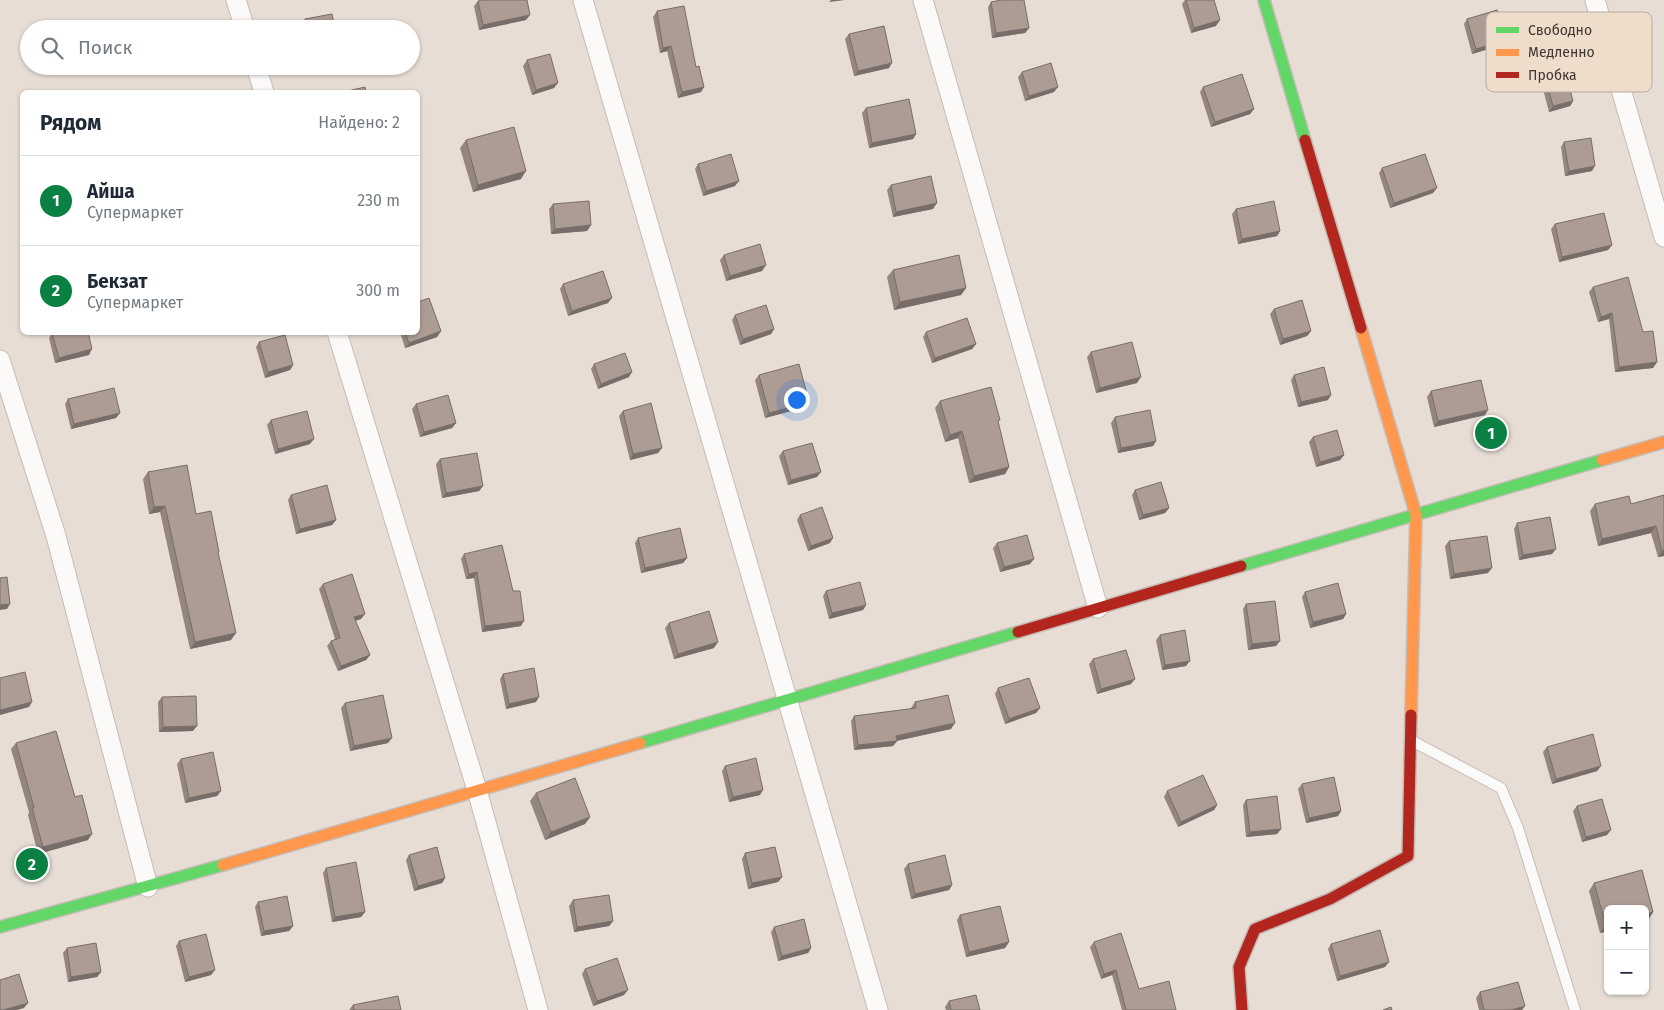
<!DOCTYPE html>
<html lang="ru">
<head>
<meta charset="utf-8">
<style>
	body { margin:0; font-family:"Fira Sans",sans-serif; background:#f2f2f3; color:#1f2937 }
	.controls { position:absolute; right:15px; bottom:15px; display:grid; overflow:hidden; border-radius:8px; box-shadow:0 1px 4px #0004 }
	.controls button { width:45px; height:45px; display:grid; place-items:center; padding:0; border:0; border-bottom:1px solid #e0e1e3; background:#fff; color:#1f2937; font:25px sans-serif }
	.you { position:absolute; left:796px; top:399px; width:18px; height:18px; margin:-12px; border:4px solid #fff; border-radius:50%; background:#1a73e8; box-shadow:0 0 0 8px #1a73e833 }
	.badge { display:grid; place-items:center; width:32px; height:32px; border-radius:50%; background:#0b8043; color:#fff; font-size:16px; font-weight:700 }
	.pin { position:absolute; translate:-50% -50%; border:2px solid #fff; box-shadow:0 1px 5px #0006 }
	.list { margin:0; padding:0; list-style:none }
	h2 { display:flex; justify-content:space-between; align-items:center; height:65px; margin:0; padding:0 20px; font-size:21px }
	h2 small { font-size:16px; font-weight:400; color:#747a83 }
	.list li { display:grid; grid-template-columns:32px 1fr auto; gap:15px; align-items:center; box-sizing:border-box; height:90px; padding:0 20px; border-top:1px solid #e0e1e3 }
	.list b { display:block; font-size:19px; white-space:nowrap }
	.list p { margin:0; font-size:16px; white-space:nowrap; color:#747a83 }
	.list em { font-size:16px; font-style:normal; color:#747a83 }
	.icon { flex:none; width:28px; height:28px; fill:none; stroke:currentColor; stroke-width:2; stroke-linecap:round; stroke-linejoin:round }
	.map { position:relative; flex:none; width:1664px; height:1010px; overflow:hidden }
	.search { position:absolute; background:#fff; box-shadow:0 1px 4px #0004; left:20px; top:20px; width:400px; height:55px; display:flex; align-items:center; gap:12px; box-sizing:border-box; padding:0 18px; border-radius:28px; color:#747a83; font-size:19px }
	.panel { position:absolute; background:#fff; box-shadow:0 1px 4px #0004; left:20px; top:90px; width:400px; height:245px; border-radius:8px }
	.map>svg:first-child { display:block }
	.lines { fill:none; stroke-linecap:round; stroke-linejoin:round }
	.lane-casing { stroke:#c4bcb5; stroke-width:12 }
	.street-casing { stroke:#c4bcb5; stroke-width:21 }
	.fast-casing { stroke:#c4bcb5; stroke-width:14 }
	.slow-casing { stroke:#c4bcb5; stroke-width:14 }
	.jam-casing { stroke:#c4bcb5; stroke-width:14 }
	.lane { stroke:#fbfaf9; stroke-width:10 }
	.street { stroke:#fbfaf9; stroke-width:19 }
	.fast { stroke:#63d668; stroke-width:11 }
	.slow { stroke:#ff974d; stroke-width:11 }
	.jam { stroke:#b3261e; stroke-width:11 }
	.wall { fill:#94867f }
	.shaded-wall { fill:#786d68 }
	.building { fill:#ac9c94; stroke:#786d68 }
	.key { fill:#efddcc; stroke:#baab9d; stroke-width:1 }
	.key-label { font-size:14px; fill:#3d362f }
</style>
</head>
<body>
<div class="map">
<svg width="1664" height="1010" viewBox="0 0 1664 1010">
	<rect width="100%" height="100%" fill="#e7ddd4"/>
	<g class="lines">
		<defs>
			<path id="lane" d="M1414,742L1501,788L1518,828L1575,1010"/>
			<g id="street">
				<path d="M236,0L245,29"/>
				<path d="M583,0L878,1010"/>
				<path d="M923,0L1098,608"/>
				<path d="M1595,0L1664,237"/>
				<path d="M256,66L264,92"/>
				<path d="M337,332L477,790L538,1010"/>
				<path d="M0,360L56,536L148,887"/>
			</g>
			<g id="fast">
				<path d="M1264,0L1305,140"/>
				<path d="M1241,566L1602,460"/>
				<path d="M640,743L1018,632"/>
				<path d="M0,927L223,865"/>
			</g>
			<g id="slow">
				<path d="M1361,328L1416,515L1411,715"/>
				<path d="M1602,460L1664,442"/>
				<path d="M223,865L640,743"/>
			</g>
			<g id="jam">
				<path d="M1305,140L1361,328"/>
				<path d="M1018,632L1241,566"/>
				<path d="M1242,1010L1239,967L1255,929L1330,899L1408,856L1411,715"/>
			</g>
		</defs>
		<use href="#lane" class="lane-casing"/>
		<use href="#street" class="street-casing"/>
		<use href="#fast" class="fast-casing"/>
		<use href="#slow" class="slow-casing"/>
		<use href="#jam" class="jam-casing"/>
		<use href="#lane" class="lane"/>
		<use href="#street" class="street"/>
		<use href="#fast" class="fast"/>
		<use href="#slow" class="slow"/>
		<use href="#jam" class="jam"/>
	</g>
	<g class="wall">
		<path d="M1185,0H1214L1216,26L1191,33L1182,4Z"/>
		<path d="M478,1L526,20L479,30L474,6Z"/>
		<path d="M991,2L1029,28L1025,33L992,38L988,7Z"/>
		<path d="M657,11L696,67L704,87L701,92L678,98L667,51L660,53L653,17Z"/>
		<path d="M305,19L335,29H302L301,24Z"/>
		<path d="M1467,19L1502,45L1472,54L1464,24Z"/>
		<path d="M849,34L889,68L854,76L845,39Z"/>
		<path d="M527,60L554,88L532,95L523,66Z"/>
		<path d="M1022,72L1054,92L1025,101L1018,77Z"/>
		<path d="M1546,80L1573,101L1570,106L1549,112L1542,85Z"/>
		<path d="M1203,87L1254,109L1250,114L1211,127L1200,92Z"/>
		<path d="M866,108L916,134L913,139L869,148L862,113Z"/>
		<path d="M466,140L521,179L473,192L460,148Z"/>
		<path d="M1564,142L1592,171L1565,176L1561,147Z"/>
		<path d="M698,164L735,186L703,196L695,169Z"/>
		<path d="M1382,168L1433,193L1390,208L1379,173Z"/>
		<path d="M891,185L933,209L893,217L887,190Z"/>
		<path d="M553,204L591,225L587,231L551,234L549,209Z"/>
		<path d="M1236,209L1280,231L1277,236L1238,244L1232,214Z"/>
		<path d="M1555,224L1612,245L1608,250L1559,262L1551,229Z"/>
		<path d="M724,255L762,271L726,281L720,260Z"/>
		<path d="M893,270L966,288L961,295L894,310L887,277Z"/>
		<path d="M563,284L608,303L568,316L560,289Z"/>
		<path d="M1593,287L1643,332L1657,362L1653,368L1615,372L1609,319L1598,322L1589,292Z"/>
		<path d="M1274,309L1311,331L1307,336L1280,345L1270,314Z"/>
		<path d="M735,315L774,329L771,334L740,345L732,320Z"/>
		<path d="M441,331L437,337L405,348L400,332Z"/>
		<path d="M926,332L976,344L972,349L932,363L923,337Z"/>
		<path d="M52,333L89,355L55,363L49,338Z"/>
		<path d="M259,342L293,365L290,370L265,378L256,347Z"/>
		<path d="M1091,352L1137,383L1096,393L1087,357Z"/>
		<path d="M594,364L629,377L598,389L591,369Z"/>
		<path d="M759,375L806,407L765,418L755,380Z"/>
		<path d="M1294,375L1328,400L1298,407L1291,380Z"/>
		<path d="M1431,391L1485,415L1434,427L1427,397Z"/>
		<path d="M68,399L116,418L71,429L65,404Z"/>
		<path d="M940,401L998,423L1009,467L1005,474L969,483L958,438L945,442L935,408Z"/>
		<path d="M416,404L456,423L452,428L420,437L412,409Z"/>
		<path d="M623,411L658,453L630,460L619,416Z"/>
		<path d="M1115,417L1156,441L1153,446L1118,453L1111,423Z"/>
		<path d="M271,420L310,444L275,454L267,425Z"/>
		<path d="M1313,437L1344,455L1340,460L1316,467L1309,442Z"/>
		<path d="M783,451L817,477L788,485L779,456Z"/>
		<path d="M440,459L483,486L479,491L442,498L436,464Z"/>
		<path d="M148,472L196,514L231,640L190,649L160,512L149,514L143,479Z"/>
		<path d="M1135,490L1169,508L1165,513L1139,520L1132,495Z"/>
		<path d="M291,495L336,520L332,525L296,534L288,500Z"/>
		<path d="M1664,495V556L1658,557L1651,533L1598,546L1590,511L1595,504H1631Z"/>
		<path d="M800,515L830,543L808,551L797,520Z"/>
		<path d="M1517,523L1552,554L1519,560L1514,529Z"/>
		<path d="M638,538L687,558L683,563L641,573L635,543Z"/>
		<path d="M1449,541L1488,573L1450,579L1445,546Z"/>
		<path d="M997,543L1030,564L1000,572L993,548Z"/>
		<path d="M464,554L521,626L482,632L474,578L466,579L461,559Z"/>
		<path d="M323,584L361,619L355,621L370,655L366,660L338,671L327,646L331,641L335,639L319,589Z"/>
		<path d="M826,591L866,605L863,610L829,619L823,596Z"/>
		<path d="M1305,592L1346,614L1343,619L1310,628L1302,597Z"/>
		<path d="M1246,604L1276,646L1248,650L1243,609Z"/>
		<path d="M669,623L714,648L674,659L665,628Z"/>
		<path d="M1160,635L1186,666L1162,670L1156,640Z"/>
		<path d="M1093,659L1131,684L1097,694L1089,664Z"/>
		<path d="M503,674L536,702L506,709L500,679Z"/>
		<path d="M998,688L1040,708L1036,713L1005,724L995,694Z"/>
		<path d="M162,697L193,731L159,732L158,702Z"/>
		<path d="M915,702L951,729L897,741L893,746L854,750L851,721L854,716L911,709V708Z"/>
		<path d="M345,703L388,743L350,751L341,708Z"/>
		<path d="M16,743L75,797L88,840L38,854L28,815L29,812L11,749Z"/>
		<path d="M1547,747L1601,766L1597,771L1552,784L1543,752Z"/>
		<path d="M181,759L221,791L217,796L185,803L177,764Z"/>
		<path d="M725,766L760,795L729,802L722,771Z"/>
		<path d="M1302,784L1341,811L1338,816L1306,823L1298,789Z"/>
		<path d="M1167,791L1217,805L1214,810L1178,827L1164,797Z"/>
		<path d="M536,793L590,817L585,824L545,840L530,801Z"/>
		<path d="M1246,800L1281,829L1277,834L1246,837L1243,805Z"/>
		<path d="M1577,806L1607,835L1582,842L1573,811Z"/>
		<path d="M745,853L782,877L778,882L748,889L742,859Z"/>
		<path d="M409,855L445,878L442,883L414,891L406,860Z"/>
		<path d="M908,864L952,885L949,890L911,899L904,869Z"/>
		<path d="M326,868L365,912L361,917L332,922L323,873Z"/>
		<path d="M1642,870L1653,912L1648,920H1645V909H1608V931L1600,933L1589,891L1594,883Z"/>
		<path d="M573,900L613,921L609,926L574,932L569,906Z"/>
		<path d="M258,902L293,926L289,931L261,936L255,907Z"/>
		<path d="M960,915L1009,942L1005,948L966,957L957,920Z"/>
		<path d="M774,927L811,948L808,953L778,961L771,932Z"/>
		<path d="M179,941L211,975L185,982L176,946Z"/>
		<path d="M1094,942L1139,989L1176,1010H1122L1112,975L1101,979L1090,947Z"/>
		<path d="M1331,944L1385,967L1337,981L1328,949Z"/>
		<path d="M67,948L101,972L97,977L68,982L63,953Z"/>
		<path d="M585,969L624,995L593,1006L582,974Z"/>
		<path d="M1480,992L1522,1010H1479L1476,998Z"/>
		<path d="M949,1001L980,1010H946L945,1007Z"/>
		<path d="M353,1005L401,1010H349Z"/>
	</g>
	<g class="shaded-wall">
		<path d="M831,0H845L829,2Z"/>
		<path d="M530,15L526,20L479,30L483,25Z"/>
		<path d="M1220,20L1216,26L1191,33L1194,28Z"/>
		<path d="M1029,28L1025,33L992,38L996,33Z"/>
		<path d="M1506,40L1502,45L1472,54L1476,49Z"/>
		<path d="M671,46L667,51L660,53L663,48Z"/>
		<path d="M892,63L889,68L854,76L858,71Z"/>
		<path d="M558,83L554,88L532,95L536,90Z"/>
		<path d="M704,87L701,92L678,98L682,92Z"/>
		<path d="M1058,87L1054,92L1025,101L1029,96Z"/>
		<path d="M1573,101L1570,106L1549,112L1553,106Z"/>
		<path d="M1254,109L1250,114L1211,127L1215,122Z"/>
		<path d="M916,134L913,139L869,148L872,143Z"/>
		<path d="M1595,166L1592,171L1565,176L1569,171Z"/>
		<path d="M526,171L521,179L473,192L478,185Z"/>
		<path d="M739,181L735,186L703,196L706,191Z"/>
		<path d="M1437,188L1433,193L1390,208L1394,203Z"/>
		<path d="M937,203L933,209L893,217L896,212Z"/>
		<path d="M591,225L587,231L551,234L555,229Z"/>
		<path d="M1280,231L1277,236L1238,244L1242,239Z"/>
		<path d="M1612,245L1608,250L1559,262L1562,257Z"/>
		<path d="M766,265L762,271L726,281L730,276Z"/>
		<path d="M966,288L961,295L894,310L900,302Z"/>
		<path d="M612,298L608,303L568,316L572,311Z"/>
		<path d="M1612,313L1609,319L1598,322L1601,317Z"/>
		<path d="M774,329L771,334L740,345L743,339Z"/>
		<path d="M441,331L437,337L405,348L409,343Z"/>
		<path d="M1311,331L1307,336L1280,345L1283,339Z"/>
		<path d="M976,344L972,349L932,363L935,358Z"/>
		<path d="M92,349L89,355L55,363L59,358Z"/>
		<path d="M1657,362L1653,368L1615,372L1619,367Z"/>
		<path d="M293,365L290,370L265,378L268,372Z"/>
		<path d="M632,372L629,377L598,389L601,384Z"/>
		<path d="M1141,377L1137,383L1096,393L1100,388Z"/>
		<path d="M1331,395L1328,400L1298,407L1301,402Z"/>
		<path d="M809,402L806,407L765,418L769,413Z"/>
		<path d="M1488,410L1485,415L1434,427L1438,421Z"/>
		<path d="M120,413L116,418L71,429L74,424Z"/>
		<path d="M456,423L452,428L420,437L424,432Z"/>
		<path d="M962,431L958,438L945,442L950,435Z"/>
		<path d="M314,439L310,444L275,454L278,449Z"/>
		<path d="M1156,441L1153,446L1118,453L1121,448Z"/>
		<path d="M662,448L658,453L630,460L633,454Z"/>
		<path d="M1344,455L1340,460L1316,467L1320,462Z"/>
		<path d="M1009,467L1005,474L969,483L974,476Z"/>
		<path d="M821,472L817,477L788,485L791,480Z"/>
		<path d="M483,486L479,491L442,498L446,493Z"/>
		<path d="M165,506L160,512L149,514L154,507Z"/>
		<path d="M1169,508L1165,513L1139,520L1143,515Z"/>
		<path d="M336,520L332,525L296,534L300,529Z"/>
		<path d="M1656,526L1651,533L1598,546L1602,539Z"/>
		<path d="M833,538L830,543L808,551L811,546Z"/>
		<path d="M1556,549L1552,554L1519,560L1523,555Z"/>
		<path d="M1664,550V556L1658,557L1662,551Z"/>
		<path d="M687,558L683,563L641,573L645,568Z"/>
		<path d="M1034,559L1030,564L1000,572L1004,567Z"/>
		<path d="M1492,568L1488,573L1450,579L1454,574Z"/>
		<path d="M477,572L474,578L466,579L469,574Z"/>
		<path d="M10,604L7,609L0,610V605Z"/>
		<path d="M866,605L863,610L829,619L832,613Z"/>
		<path d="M365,614L361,619L350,622L354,617Z"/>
		<path d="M1346,614L1343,619L1310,628L1313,622Z"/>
		<path d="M524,621L521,626L482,632L485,626Z"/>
		<path d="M236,633L231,640L190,649L195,642Z"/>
		<path d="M1280,641L1276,646L1248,650L1252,644Z"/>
		<path d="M718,642L714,648L674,659L678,654Z"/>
		<path d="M370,655L366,660L338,671L341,666Z"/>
		<path d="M1190,661L1186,666L1162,670L1165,665Z"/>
		<path d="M1135,679L1131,684L1097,694L1101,689Z"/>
		<path d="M539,697L536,702L506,709L509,704Z"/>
		<path d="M32,702L29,707L0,715V710Z"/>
		<path d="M1040,708L1036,713L1005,724L1009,719Z"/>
		<path d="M955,723L951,729L895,741H897L893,746L854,750L858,745Z"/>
		<path d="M197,726L193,731L159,732L163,727Z"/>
		<path d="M392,738L388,743L350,751L354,746Z"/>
		<path d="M1601,766L1597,771L1552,784L1556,779Z"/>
		<path d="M763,790L760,795L729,802L733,797Z"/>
		<path d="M221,791L217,796L185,803L189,798Z"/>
		<path d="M1217,805L1214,810L1178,827L1181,822Z"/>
		<path d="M1341,811L1338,816L1306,823L1309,818Z"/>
		<path d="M590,817L585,824L545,840L551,832Z"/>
		<path d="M1281,829L1277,834L1246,837L1250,832Z"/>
		<path d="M1611,830L1607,835L1582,842L1586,837Z"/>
		<path d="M92,834L88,840L38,854L43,847Z"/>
		<path d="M782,877L778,882L748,889L752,883Z"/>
		<path d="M445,878L442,883L414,891L418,886Z"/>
		<path d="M952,885L949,890L911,899L915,894Z"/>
		<path d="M365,912L361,917L332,922L335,917Z"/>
		<path d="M1653,912L1648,920H1645V914Z"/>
		<path d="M613,921L609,926L574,932L577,927Z"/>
		<path d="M1606,925H1608V931L1600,933Z"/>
		<path d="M293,926L289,931L261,936L264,931Z"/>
		<path d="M1009,942L1005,948L966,957L969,952Z"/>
		<path d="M811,948L808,953L778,961L782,956Z"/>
		<path d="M1389,962L1385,967L1337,981L1340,976Z"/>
		<path d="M215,970L211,975L185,982L189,977Z"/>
		<path d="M1116,970L1112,975L1101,979L1104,974Z"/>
		<path d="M101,972L97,977L68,982L71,977Z"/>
		<path d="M628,990L624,995L593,1006L597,1001Z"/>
		<path d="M28,1003L24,1008L17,1010H3Z"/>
		<path d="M1525,1006L1522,1010H1511Z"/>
	</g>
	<g class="building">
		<path d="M482,0H527L530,15L483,25L478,1Z"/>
		<path d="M1001,0H1024L1029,28L996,33L991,2Z"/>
		<path d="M1186,0H1214L1220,20L1194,28Z"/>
		<path d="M684,6L696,67L699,66L704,87L682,92L671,46L663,48L657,11Z"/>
		<path d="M1497,10L1506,40L1476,49L1467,19Z"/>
		<path d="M332,14L335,29H307L305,19Z"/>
		<path d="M884,26L892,63L858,71L849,34Z"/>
		<path d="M550,54L558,83L536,90L527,60Z"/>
		<path d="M1051,63L1058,87L1029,96L1022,72Z"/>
		<path d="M1242,74L1254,109L1215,122L1203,87Z"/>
		<path d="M1566,74L1573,101L1553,106L1546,80Z"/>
		<path d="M365,87L366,92H344Z"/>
		<path d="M909,99L916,134L872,143L866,108Z"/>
		<path d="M514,127L526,171L478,185L466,140Z"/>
		<path d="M1591,138L1595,166L1569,171L1564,142Z"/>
		<path d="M731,154L739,181L706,191L698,164Z"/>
		<path d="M1425,154L1437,188L1394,203L1382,168Z"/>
		<path d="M931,176L937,203L896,212L891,185Z"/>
		<path d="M589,201L591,225L555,229L553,204Z"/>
		<path d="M1274,201L1280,231L1242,239L1236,209Z"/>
		<path d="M1604,213L1612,245L1562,257L1555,224Z"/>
		<path d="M760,244L766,265L730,276L724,255Z"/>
		<path d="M959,255L966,288L900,302L893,270Z"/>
		<path d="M603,271L612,298L572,311L563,284Z"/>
		<path d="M1628,277L1643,332L1653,331L1657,362L1619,367L1612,313L1601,317L1593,287Z"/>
		<path d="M429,298L441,331L409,343L405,332H418V302Z"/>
		<path d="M1302,300L1311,331L1283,339L1274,309Z"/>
		<path d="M766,305L774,329L743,339L735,315Z"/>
		<path d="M967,318L976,344L935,358L926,332Z"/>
		<path d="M88,332L92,349L59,358L52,333Z"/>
		<path d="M285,335L293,365L268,372L259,342Z"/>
		<path d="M1132,342L1141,377L1100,388L1091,352Z"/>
		<path d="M625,353L632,372L601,384L594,364Z"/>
		<path d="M799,364L809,402L769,413L759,375Z"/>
		<path d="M1324,367L1331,395L1301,402L1294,375Z"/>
		<path d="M1481,380L1488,410L1438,421L1431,391Z"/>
		<path d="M991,387L1000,420L998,421L1009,467L974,476L962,431L950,435L940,401Z"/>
		<path d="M114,388L120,413L74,424L68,399Z"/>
		<path d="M448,395L456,423L424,432L416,404Z"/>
		<path d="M651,403L662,448L633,454L623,411Z"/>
		<path d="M1150,410L1156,441L1121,448L1115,417Z"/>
		<path d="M307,411L314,439L278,449L271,420Z"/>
		<path d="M1337,430L1344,455L1320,462L1313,437Z"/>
		<path d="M812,443L821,472L791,480L783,451Z"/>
		<path d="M477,453L483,486L446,493L440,459Z"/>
		<path d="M187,465L196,514L211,511L219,552H218L236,633L195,642L165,506L154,507L148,472Z"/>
		<path d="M1161,482L1169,508L1143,515L1135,490Z"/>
		<path d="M327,485L336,520L300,529L291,495Z"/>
		<path d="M1664,495V550L1662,551L1656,526L1602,539L1595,504L1629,496L1631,504Z"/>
		<path d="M822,507L833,538L811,546L800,515Z"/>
		<path d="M1550,517L1556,549L1523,555L1517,523Z"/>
		<path d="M680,528L687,558L645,568L638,538Z"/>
		<path d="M1027,535L1034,559L1004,567L997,543Z"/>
		<path d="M1487,536L1492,568L1454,574L1449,541Z"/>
		<path d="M502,545L513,591H520L524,621L485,626L477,572L469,574L464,554Z"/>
		<path d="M352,574L365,614L354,617L370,655L341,666L331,641L340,638L323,584Z"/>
		<path d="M7,577L10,604L0,605V578Z"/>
		<path d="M860,582L866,605L832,613L826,591Z"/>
		<path d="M1338,583L1346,614L1313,622L1305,592Z"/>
		<path d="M1275,601L1280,641L1252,644L1246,604Z"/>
		<path d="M709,611L718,642L678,654L669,623Z"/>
		<path d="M1185,630L1190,661L1165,665L1160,635Z"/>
		<path d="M1126,650L1135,679L1101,689L1093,659Z"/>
		<path d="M534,668L539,697L509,704L503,674Z"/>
		<path d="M25,672L32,702L0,710V678Z"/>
		<path d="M1029,678L1040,708L1009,719L998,688Z"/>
		<path d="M383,695L392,738L354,746L345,703Z"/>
		<path d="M948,695L955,723L896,736L897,741L858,745L854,716L916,708L915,702Z"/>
		<path d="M196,696L197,726L163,727L162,697Z"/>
		<path d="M56,731L75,797L82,795L92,834L43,847L32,808H34L16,743Z"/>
		<path d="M1593,734L1601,766L1556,779L1547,747Z"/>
		<path d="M213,752L221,791L189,798L181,759Z"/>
		<path d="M756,758L763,790L733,797L725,766Z"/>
		<path d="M1203,775L1217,805L1181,822L1167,791Z"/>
		<path d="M1334,777L1341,811L1309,818L1302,784Z"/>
		<path d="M575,778L590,817L551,832L536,793Z"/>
		<path d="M1277,796L1281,829L1250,832L1246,800Z"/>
		<path d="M1602,799L1611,830L1586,837L1577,806Z"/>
		<path d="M437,847L445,878L418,886L409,855Z"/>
		<path d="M775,847L782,877L752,883L745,853Z"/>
		<path d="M945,855L952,885L915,894L908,864Z"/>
		<path d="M356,862L365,912L335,917L326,868Z"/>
		<path d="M1642,870L1653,912L1645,914V909H1608V925H1606L1594,883Z"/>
		<path d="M609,895L613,921L577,927L573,900Z"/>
		<path d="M287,896L293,926L264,931L258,902Z"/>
		<path d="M1000,906L1009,942L969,952L960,915Z"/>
		<path d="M804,919L811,948L782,956L774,927Z"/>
		<path d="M1380,930L1389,962L1340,976L1331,944Z"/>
		<path d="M1121,933L1139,989L1169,981L1176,1010H1126L1116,970L1104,974L1094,942Z"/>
		<path d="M206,934L215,970L189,977L179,941Z"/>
		<path d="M96,943L101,972L71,977L67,948Z"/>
		<path d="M617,958L628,990L597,1001L585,969Z"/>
		<path d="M19,974L28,1003L3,1010H0V980Z"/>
		<path d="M1518,982L1525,1006L1511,1010H1484L1480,992Z"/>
		<path d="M976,995L980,1010H951L949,1001Z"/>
		<path d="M398,996L401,1010H354L353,1005Z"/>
		<path d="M1391,1007L1392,1010H1383Z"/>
	</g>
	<rect x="1486" y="12" width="166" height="80" rx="8" class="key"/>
	<rect x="1496" y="27" width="23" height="6" fill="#63d668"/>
	<rect x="1496" y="49" width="23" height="7" fill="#ff974d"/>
	<rect x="1496" y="72" width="23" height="6" fill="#b3261e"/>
	<g class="key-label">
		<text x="1528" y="35">Свободно</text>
		<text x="1528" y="57">Медленно</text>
		<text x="1528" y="80">Пробка</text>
	</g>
</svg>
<div class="controls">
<button>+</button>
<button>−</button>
</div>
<div class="you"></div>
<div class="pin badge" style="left:1491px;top:433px">1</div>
<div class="pin badge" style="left:32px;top:864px">2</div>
<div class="search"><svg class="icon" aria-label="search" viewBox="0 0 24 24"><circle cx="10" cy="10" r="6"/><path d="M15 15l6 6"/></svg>Поиск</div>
<section class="panel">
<h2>Рядом<small>Найдено: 2</small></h2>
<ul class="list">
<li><span class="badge">1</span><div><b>Айша</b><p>Супермаркет</p></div><em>230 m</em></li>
<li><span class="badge">2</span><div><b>Бекзат</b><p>Супермаркет</p></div><em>300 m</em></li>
</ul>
</section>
</div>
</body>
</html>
